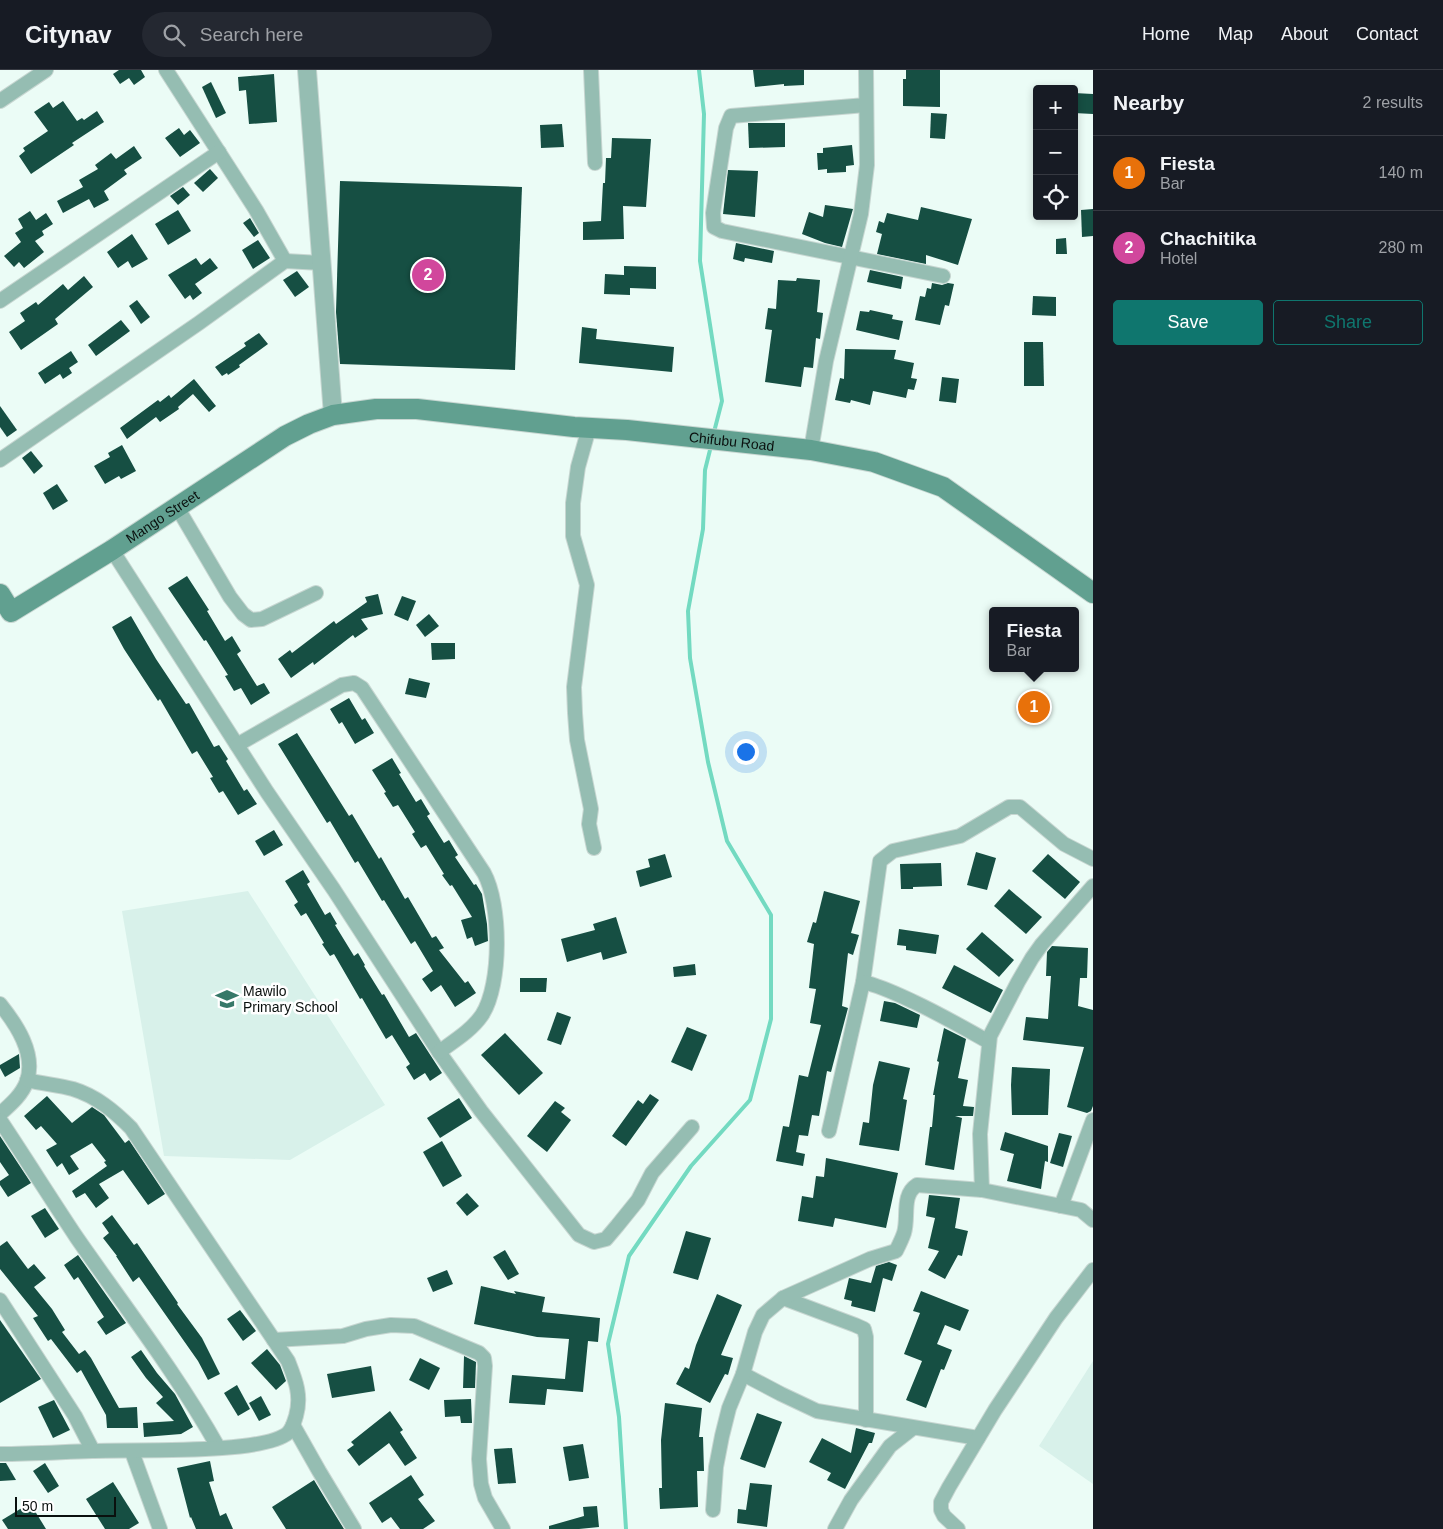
<!DOCTYPE html>
<html lang="en">
<head>
<meta charset="utf-8">
<style>
	body { margin:0; font-family:Helvetica,sans-serif; background:#242831; color:#f1f3f6 }
	.controls { position:absolute; right:15px; top:15px; display:grid; overflow:hidden; border-radius:5px; box-shadow:0 2px 8px #0003 }
	.controls button { width:45px; height:45px; display:grid; place-items:center; padding:0; border:0; border-bottom:1px solid #363941; background:#171b24; color:#f1f3f6; font:25px sans-serif }
	.scale { position:absolute; left:15px; bottom:12px; width:101px; box-sizing:border-box; padding-left:5px; border:2px solid #0a100e; border-top:0; font-size:14px; line-height:18px; white-space:nowrap; color:#0a100e; -webkit-text-stroke:4px #fff; paint-order:stroke }
	.you { position:absolute; left:745px; top:681px; width:18px; height:18px; margin:-12px; border:4px solid #fff; border-radius:50%; background:#1a73e8; box-shadow:0 0 0 8px #1a73e833 }
	.badge { display:grid; place-items:center; width:32px; height:32px; border-radius:50%; background:#0f766e; color:#fff; font-size:16px; font-weight:700 }
	.pin { position:absolute; translate:-50% -50%; border:2px solid #fff; box-shadow:0 1px 5px #0006 }
	.popup { position:absolute; left:989px; top:537px; width:90px; height:65px; box-sizing:border-box; display:grid; place-content:center; border-radius:5px; background:#171b24; filter:drop-shadow(0 1px 4px #0005); font-size:16px; white-space:nowrap; color:#9ea1a6 }
	.popup b { font-size:19px; color:#f1f3f6 }
	.popup::after { content:''; position:absolute; left:50%; top:100%; margin-left:-10px; border:10px solid transparent; border-top-color:#171b24 }
	.list { margin:0; padding:0; list-style:none }
	h2 { display:flex; justify-content:space-between; align-items:center; height:65px; margin:0; padding:0 20px; font-size:21px }
	h2 small { font-size:16px; font-weight:400; color:#9ea1a6 }
	.list li { display:grid; grid-template-columns:32px 1fr auto; gap:15px; align-items:center; box-sizing:border-box; height:75px; padding:0 20px; border-top:1px solid #363941 }
	.list b { display:block; font-size:19px; white-space:nowrap }
	.list p { margin:0; font-size:16px; white-space:nowrap; color:#9ea1a6 }
	.list em { font-size:16px; font-style:normal; color:#9ea1a6 }
	.actions { display:flex; gap:10px; padding:15px 20px }
	.actions a { flex:1; padding:11px 0; border:1px solid #0f766e; border-radius:5px; text-align:center; font-size:18px; color:#0f766e }
	.actions .main { background:#0f766e; color:#fff }
	.icon { flex:none; width:28px; height:28px; fill:none; stroke:currentColor; stroke-width:2; stroke-linecap:round; stroke-linejoin:round }
	.map { position:relative; flex:none; width:1093px; height:1459px; overflow:hidden }
	header { display:flex; align-items:center; gap:30px; box-sizing:border-box; height:70px; padding:0 25px; background:#171b24; border-bottom:1px solid #363941 }
	header strong { font-size:24px }
	nav { display:flex; gap:28px; margin-inline-start:auto; font-size:18px }
	.search { width:350px; height:45px; background:#242831; display:flex; align-items:center; gap:12px; box-sizing:border-box; padding:0 18px; border-radius:28px; color:#9ea1a6; font-size:19px }
	main { display:flex }
	aside { flex:1; background:#171b24 }
	.map>svg:first-child { display:block }
	.built { fill:#d8f1ea }
	.lines { fill:none; stroke-linecap:round; stroke-linejoin:round }
	.stream { stroke:#73dac1; stroke-width:4 }
	.building { fill:#164f43 }
	.minor-casing { stroke:#c7d6d1; stroke-width:16 }
	.tertiary-casing { stroke:#c7d6d1; stroke-width:20 }
	.secondary-casing { stroke:#c7d6d1; stroke-width:22 }
	.minor { stroke:#95bdb2; stroke-width:14 }
	.tertiary { stroke:#95bdb2; stroke-width:18 }
	.secondary { stroke:#61a090; stroke-width:20 }
	.labels { text-anchor:middle; dominant-baseline:central; stroke-width:5; stroke-linejoin:round; paint-order:stroke }
	.street-label { font-size:14px; fill:#0a100e; stroke:#fff }
	.poi-label { font-size:14px; fill:#0a100e; stroke:#fff; text-anchor:start }
</style>
</head>
<body>
<header>
<strong>Citynav</strong>
<div class="search"><svg class="icon" aria-label="search" viewBox="0 0 24 24"><circle cx="10" cy="10" r="6"/><path d="M15 15l6 6"/></svg>Search here</div>
<nav><a>Home</a><a>Map</a><a>About</a><a>Contact</a></nav>
</header>
<main>
<div class="map">
<svg width="1093" height="1459" viewBox="0 0 1093 1459">
	<rect width="100%" height="100%" fill="#ebfcf6"/>
	<g class="built">
		<path d="M248,821L385,1035L290,1090L164,1086L122,841Z"/>
		<path d="M1093,1291V1414L1039,1376Z"/>
	</g>
	<g class="lines">
		<g class="stream">
			<path d="M699,0L704,44L700,191L722,331L714,362"/>
			<path d="M626,1459L619,1347L608,1274L629,1186L691,1096L750,1030L771,949V845L727,771L708,692L690,588L688,541L703,459L705,400L711,376"/>
		</g>
	</g>
	<g class="building">
		<path d="M119,0H141L145,7L134,15L129,8L120,14L113,4Z"/>
		<path d="M753,0H804V15L784,16V14L755,17Z"/>
		<path d="M906,0H940V37L903,36V9H906Z"/>
		<path d="M274,4L277,52L249,54L246,20L239,21L238,7Z"/>
		<path d="M211,12L226,43L216,48L202,17Z"/>
		<path d="M1074,23L1093,24V44L1074,43Z"/>
		<path d="M63,31L77,51L82,48L84,50L97,41L104,52L72,73L74,75L31,104L19,86L25,81L23,78L48,61L34,42L49,32L53,38Z"/>
		<path d="M931,43L947,44L945,69L930,68Z"/>
		<path d="M748,53H785V77L749,78Z"/>
		<path d="M562,54L564,77L541,78L540,55Z"/>
		<path d="M179,58L184,65L190,60L200,73L180,87L165,68Z"/>
		<path d="M612,68L651,69L646,137L623,136L624,169L583,170V152L601,151L603,113H605L606,88H611Z"/>
		<path d="M852,75L854,95L846,96V102L827,103V99L818,100L817,83H823V78Z"/>
		<path d="M134,76L142,88L124,100L127,104L104,121L109,130L94,138L89,129L63,143L57,131L83,117L79,110L98,99L95,95L111,83L116,89Z"/>
		<path d="M210,99L218,108L203,122L194,113Z"/>
		<path d="M728,100L758,101L755,147L723,144Z"/>
		<path d="M340,111L522,117L515,300L340,294L336,242Z"/>
		<path d="M183,117L190,125L178,135L170,126Z"/>
		<path d="M825,135L853,139L842,177L825,173L802,164L809,142L823,147Z"/>
		<path d="M921,137L972,149L958,195L926,185V194L877,184L882,164L876,162L879,151L884,153L887,143L918,150Z"/>
		<path d="M1093,139V166L1082,167L1081,140Z"/>
		<path d="M178,140L191,161L168,175L155,154Z"/>
		<path d="M30,141L36,150L46,143L53,154L42,161L44,165L35,171L44,182L24,198L19,192L14,197L4,186L21,172L15,163L23,158L18,149Z"/>
		<path d="M250,148L259,163L254,167L243,153Z"/>
		<path d="M132,164L148,189L132,198L128,191L118,198L107,182Z"/>
		<path d="M1066,168L1067,184H1056V169Z"/>
		<path d="M258,170L270,188L253,199L242,180Z"/>
		<path d="M736,173L774,181L772,193L745,188L744,192L733,189Z"/>
		<path d="M196,188L201,195L210,188L218,198L195,214L202,223L193,230L190,225L185,229L168,205Z"/>
		<path d="M624,196L656,197V219L630,218V225L604,224L605,204L624,205Z"/>
		<path d="M870,200L903,207L901,219L867,212Z"/>
		<path d="M297,201L309,217L295,227L283,210Z"/>
		<path d="M84,206L93,217L55,249L58,254L21,280L9,262L25,251L20,243L36,232L38,235L63,214L68,220Z"/>
		<path d="M797,208L820,210L817,242L823,243L820,269L816,268L813,298L804,297L801,317L765,312L772,260L765,259L768,238L776,239L778,210L796,211Z"/>
		<path d="M932,213L942,215L948,213L954,214L949,236L945,235L940,255L915,250L920,226L925,227L927,218L931,219Z"/>
		<path d="M1033,226L1056,227V246L1032,245Z"/>
		<path d="M137,230L150,247L141,254L129,236Z"/>
		<path d="M870,240L893,245L892,249L903,251L899,270L856,260L860,241L869,242Z"/>
		<path d="M121,250L130,261L96,286L88,275Z"/>
		<path d="M582,257L597,259L596,269L674,277L672,302L579,293Z"/>
		<path d="M259,263L268,274L239,295L240,297L228,305L227,303L222,306L215,297L246,276L244,273Z"/>
		<path d="M1024,272H1043L1044,316H1024Z"/>
		<path d="M845,279L896,280L894,289L914,293L911,308L917,309L914,320L908,319L906,328L873,321L870,335L851,330L850,333L835,330L840,308L844,309Z"/>
		<path d="M71,281L78,292L69,298L72,303L63,309L60,304L45,314L38,303Z"/>
		<path d="M942,307L959,309L956,333L939,331Z"/>
		<path d="M194,309L216,336L209,342L193,324L178,337L179,339L160,352L156,347L127,369L120,358L158,330L160,332L169,325L171,328Z"/>
		<path d="M0,336L17,360L7,367L0,357Z"/>
		<path d="M122,375L136,401L121,409L119,406L105,414L94,396L110,387L108,383Z"/>
		<path d="M31,381L43,396L34,404L22,388Z"/>
		<path d="M57,414L68,431L53,440L43,423Z"/>
		<path d="M187,506L209,540L207,541L225,571L232,566L241,581L237,584L257,616L264,613L270,623L251,635L241,618L234,621L225,606L228,605L206,570L204,571L168,518Z"/>
		<path d="M378,524L383,544L361,549L368,559L355,568L353,565L314,595L313,592L291,608L278,589L290,580L292,583L334,551L336,554L367,532L365,527Z"/>
		<path d="M402,526L416,531L408,551L394,545Z"/>
		<path d="M429,544L439,556L425,567L416,555Z"/>
		<path d="M131,546L156,589L186,634L189,633L214,677L219,675L228,689L226,691L244,721L247,719L257,734L238,745L223,721L219,723L210,708L213,707L197,681L192,684L160,629L158,631L124,579L112,557Z"/>
		<path d="M431,573H455V589L432,590Z"/>
		<path d="M409,608L430,613L426,628L405,624Z"/>
		<path d="M349,628L362,650L365,648L374,663L355,674L342,652L339,654L330,639Z"/>
		<path d="M297,663L349,746L352,744L379,789L381,787L405,829L408,827L432,868L436,866L444,878L439,880L465,913L468,911L476,923L455,937L441,915L431,922L422,909L433,901L415,871L411,874L384,830L382,831L358,791L355,793L330,751L327,753L278,674Z"/>
		<path d="M392,688L401,703L399,704L416,732L421,729L430,744L427,746L444,773L449,770L458,785L455,787L474,815L476,814L482,824L487,854L488,871L475,876L472,867L467,869L461,850L472,847L452,815L450,816L442,805L444,804L426,775L421,778L412,764L415,762L398,735L393,737L384,723L386,722L372,700Z"/>
		<path d="M274,760L283,775L264,786L255,771Z"/>
		<path d="M976,782L996,788L987,820L967,815Z"/>
		<path d="M665,784L672,807L640,817L636,801L650,797L648,789Z"/>
		<path d="M1048,784L1080,812L1065,829L1032,801Z"/>
		<path d="M941,793L942,816L913,817V819H901L900,794Z"/>
		<path d="M303,800L310,812L307,814L325,845L330,842L337,854L335,855L354,886L358,883L365,895L364,896L382,925L384,924L409,967L416,963L442,1003L430,1011L425,1003L414,1010L406,997L410,994L392,965L386,969L362,928L360,929L334,884L330,886L322,874L324,873L306,843L301,846L294,835L298,832L285,811Z"/>
		<path d="M1009,819L1042,847L1026,864L994,836Z"/>
		<path d="M824,821L860,831L851,863L859,865L853,885L848,883L842,936L848,938L831,1002L827,1001L819,1046L812,1045L808,1066L799,1065L796,1082L805,1084L803,1096L776,1091L783,1056L789,1057L799,1005L808,1007L821,955L810,953L816,919L809,918L814,874L807,872L813,852L816,853Z"/>
		<path d="M616,847L627,883L603,890L601,882L567,892L561,869L595,860L593,854Z"/>
		<path d="M899,859L939,865L936,884L906,880V876L897,875Z"/>
		<path d="M982,862L1014,890L999,907L966,879Z"/>
		<path d="M1052,876L1088,878L1087,908H1080L1078,936L1093,940V1036L1091,1041L1087,1043L1067,1037L1084,977L1023,970L1026,947L1048,949L1051,906H1046L1047,882Z"/>
		<path d="M695,894L696,905L674,907L673,897Z"/>
		<path d="M954,895L1003,920L991,943L942,918Z"/>
		<path d="M520,908H547L546,922H520Z"/>
		<path d="M884,931L895,933L920,945L917,958L880,951Z"/>
		<path d="M557,942L571,947L561,975L547,970Z"/>
		<path d="M687,957L707,965L692,1001L671,992Z"/>
		<path d="M944,958L966,969L958,1008L968,1010L963,1036L974,1037L973,1046H955L962,1048L954,1100L925,1095L930,1057H932L935,1025H933L939,992L937,991Z"/>
		<path d="M505,963L543,1003L519,1025L481,985Z"/>
		<path d="M19,984L20,998L5,1007L0,998V995Z"/>
		<path d="M879,991L910,998L903,1029L907,1030L899,1081L859,1075L863,1052L869,1053L873,1015Z"/>
		<path d="M1012,997L1050,999L1048,1045H1012L1011,1015Z"/>
		<path d="M650,1024L659,1030L626,1076L612,1066L638,1030L643,1034Z"/>
		<path d="M47,1026L72,1053L92,1037L104,1045L125,1073L129,1070L165,1124L148,1135L123,1100L99,1114L109,1128L96,1138L85,1123L76,1128L72,1121L107,1096L104,1092L106,1091L92,1073L70,1086L79,1099L69,1105L62,1093L57,1097L46,1080L57,1074L41,1056L36,1060L24,1046Z"/>
		<path d="M459,1028L472,1048L440,1068L427,1048Z"/>
		<path d="M555,1031L565,1038L561,1042L571,1050L547,1082L527,1066Z"/>
		<path d="M1005,1062L1048,1076V1092L1045,1091L1041,1119L1007,1111L1014,1084L1000,1080Z"/>
		<path d="M1059,1063L1072,1066L1063,1097L1050,1093Z"/>
		<path d="M0,1066L31,1113L8,1127L0,1115V1111L9,1105L0,1092Z"/>
		<path d="M442,1071L462,1106L443,1117L423,1082Z"/>
		<path d="M826,1088L898,1103L886,1158L835,1148L833,1157L798,1151L802,1126L813,1128L816,1106L824,1107Z"/>
		<path d="M467,1123L479,1136L467,1146L456,1133Z"/>
		<path d="M929,1125L960,1128L955,1158L968,1161L962,1186L958,1185L945,1209L928,1200L939,1181L928,1178L935,1148L926,1146Z"/>
		<path d="M45,1138L59,1159L45,1168L31,1146Z"/>
		<path d="M112,1145L134,1175L137,1173L178,1233L177,1234L202,1268L220,1304L208,1310L198,1291L139,1207L133,1212L116,1186H117L103,1168L109,1163L102,1153Z"/>
		<path d="M686,1161L711,1168L698,1210L673,1203Z"/>
		<path d="M7,1171L28,1199L34,1194L46,1208L34,1217L52,1239L65,1260L62,1262L79,1284L85,1280L91,1288L119,1338L137,1337L138,1358H107L106,1345L81,1300L77,1303L51,1269L48,1271L33,1248L38,1246L0,1199V1176Z"/>
		<path d="M505,1180L519,1204L508,1210L493,1187Z"/>
		<path d="M78,1185L126,1253L106,1265L97,1252L104,1247L78,1207L74,1210L64,1195Z"/>
		<path d="M889,1192L897,1195L892,1211L883,1208L875,1242L851,1236L852,1231L844,1229L849,1208L871,1213L876,1196Z"/>
		<path d="M447,1200L453,1214L433,1222L427,1208Z"/>
		<path d="M481,1216L516,1224L514,1221L545,1227L542,1242L600,1248L598,1272L588,1271L583,1322L547,1319L545,1335L509,1333L512,1305L565,1309L569,1269L537,1267L474,1254Z"/>
		<path d="M921,1221L969,1240L960,1261L945,1255L937,1274L952,1280L944,1300L941,1299L926,1338L906,1330L922,1291L904,1284L920,1243L913,1241Z"/>
		<path d="M717,1224L742,1235L721,1285L733,1288L728,1305L725,1304L710,1333L676,1314L685,1297L689,1299L696,1275Z"/>
		<path d="M240,1240L256,1261L243,1271L227,1249Z"/>
		<path d="M0,1250L41,1309L0,1333Z"/>
		<path d="M267,1279L280,1295L286,1311L276,1320L251,1293Z"/>
		<path d="M141,1280L157,1303L175,1324L193,1357L181,1364L144,1367L143,1353L174,1351L156,1333L163,1327L146,1308L131,1287Z"/>
		<path d="M464,1286L476,1292L475,1318H463Z"/>
		<path d="M420,1288L440,1298L429,1320L409,1310Z"/>
		<path d="M371,1296L375,1321L332,1328L327,1304Z"/>
		<path d="M237,1315L250,1339L238,1346L224,1323Z"/>
		<path d="M261,1326L271,1345L259,1351L249,1333Z"/>
		<path d="M471,1329L472,1353H461L460,1346L445,1347L444,1330Z"/>
		<path d="M54,1330L70,1360L53,1368L38,1337Z"/>
		<path d="M665,1333L702,1338L699,1367H703L704,1401H697L698,1437L660,1439L659,1418H662L661,1370Z"/>
		<path d="M390,1341L403,1360L400,1362L417,1388L405,1396L389,1373L359,1396L347,1380L354,1375L351,1372Z"/>
		<path d="M757,1343L782,1352L765,1398L740,1389Z"/>
		<path d="M856,1358L875,1363L872,1373H869L845,1419L827,1410L831,1403L809,1392L822,1368L851,1383Z"/>
		<path d="M583,1374L589,1408L569,1411L563,1377Z"/>
		<path d="M512,1378L516,1413L498,1414L494,1379Z"/>
		<path d="M210,1391L214,1411L209,1412L220,1446L226,1443L233,1459H196L191,1447L190,1448L177,1398Z"/>
		<path d="M0,1393H6L16,1410L0,1411Z"/>
		<path d="M45,1393L59,1416L48,1423L33,1401Z"/>
		<path d="M411,1405L424,1425L418,1429L435,1451L423,1459H400L391,1447L382,1453L369,1433Z"/>
		<path d="M314,1410L326,1430L344,1459H286L272,1437Z"/>
		<path d="M113,1412L139,1453L129,1459H105L86,1429Z"/>
		<path d="M750,1413L772,1415L767,1457L737,1453L738,1439L746,1440Z"/>
		<path d="M30,1433L46,1459H8L2,1450Z"/>
		<path d="M597,1436L599,1457L579,1459H549V1456L584,1446L583,1437Z"/>
	</g>
	<g class="lines">
		<defs>
			<g id="minor">
				<path d="M166,0L256,140L285,191"/>
				<path d="M591,0L595,93"/>
				<path d="M0,31L46,0"/>
				<path d="M866,35L731,46L726,58L713,143L714,157L722,161L943,206"/>
				<path d="M0,231L219,82"/>
				<path d="M589,358L578,397L573,433V466L587,515L574,617L575,643L577,670L591,739L589,754L594,778"/>
				<path d="M811,380L826,291L861,144L867,95L866,0"/>
				<path d="M0,390L199,253L278,196L285,191L321,193"/>
				<path d="M177,437L230,527L243,544L251,550L262,549L316,523"/>
				<path d="M112,480L267,722L334,820L439,982L481,1041L579,1165L594,1172L606,1169L617,1156L638,1130L652,1103L692,1057"/>
				<path d="M237,675L342,615L354,613L362,618L484,803C501,834 502,914 482,945C471,961 454,971 439,982"/>
				<path d="M863,912L880,791L893,781L960,766L1009,737H1020L1064,774L1093,789"/>
				<path d="M0,934C16,954 36,983 27,1011C22,1025 10,1035 0,1044"/>
				<path d="M0,1050C26,1089 51,1129 77,1168C125,1237 177,1304 218,1377"/>
				<path d="M829,1061L863,912C881,916 897,924 914,932C940,944 964,958 989,972"/>
				<path d="M982,1120L980,1064L990,966L1018,912L1032,888L1042,874L1093,816"/>
				<path d="M1061,1136L1093,1050"/>
				<path d="M783,1228L855,1255L864,1259L866,1267V1350"/>
				<path d="M0,1230L75,1346L93,1381"/>
				<path d="M274,1270L343,1266L366,1259L391,1255L414,1256L479,1283L484,1288L485,1296L479,1389L481,1414L485,1428L503,1459"/>
				<path d="M743,1304L781,1324L817,1341L978,1368"/>
				<path d="M293,1355L319,1401L354,1459"/>
				<path d="M132,1382L160,1459"/>
				<path d="M0,1384C31,1384 61,1382 92,1381C130,1379 262,1385 288,1363C293,1358 294,1352 296,1346C302,1325 295,1309 288,1291L131,1058C114,1041 96,1026 73,1019C58,1015 43,1014 27,1010"/>
				<path d="M713,1440L716,1397L722,1366L729,1338L743,1304L755,1262L763,1245L783,1228L870,1189L896,1181C899,1175 902,1169 904,1163C909,1147 901,1125 917,1115L982,1120L1081,1140L1093,1150"/>
				<path d="M835,1459L851,1430L890,1376L913,1358"/>
				<path d="M958,1459L944,1446L941,1440V1432L949,1417L995,1340L1056,1248L1093,1200"/>
			</g>
			<path id="tertiary" d="M307,0L333,345"/>
			<g id="secondary">
				<path id="s1" d="M0,524L11,542L112,480L285,366L309,354L333,345L376,339H417L574,357L627,360L811,380L874,392L943,417L1093,523"/>
			</g>
		</defs>
		<use href="#minor" class="minor-casing"/>
		<use href="#tertiary" class="tertiary-casing"/>
		<use href="#secondary" class="secondary-casing"/>
		<use href="#minor" class="minor"/>
		<use href="#tertiary" class="tertiary"/>
		<use href="#secondary" class="secondary"/>
	</g>
	<defs>
		<symbol id="school-bare" viewBox="-9 -9 18 18"><path d="M0-5L7-2L0 1L-7-2ZM-4 1L0 2.5L4 1V4Q0 6-4 4Z" fill="#367868" stroke="#fff" stroke-width="2.5" paint-order="stroke"/></symbol>
	</defs>
	<g fill-rule="evenodd">
		<use href="#school-bare" x="211" y="913" width="32" height="32"/>
	</g>
	<g class="labels">
		<g class="street-label">
			<text stroke="none"><textPath href="#s1" startOffset="800">Chifubu Road</textPath></text>
			<text stroke="none"><textPath href="#s1" startOffset="200">Mango Street</textPath></text>
		</g>
		<g class="poi-label">
			<text x="243" y="921">Mawilo<tspan x="243" dy="16">Primary School</tspan></text>
		</g>
	</g>
</svg>
<div class="controls">
<button>+</button>
<button>−</button>
<button><svg class="icon" aria-label="locate" viewBox="0 0 24 24"><circle cx="12" cy="12" r="6"/><path d="M12 2v4M12 18v4M2 12h4M18 12h4"/></svg></button>
</div>
<div class="scale">50 m</div>
<div class="you"></div>
<div class="pin badge" style="left:1034px;top:637px;background:#e8710a">1</div>
<div class="popup"><b>Fiesta</b>Bar</div>
<div class="pin badge" style="left:428px;top:205px;background:#d1479c">2</div>
</div>
<aside>
<h2>Nearby<small>2 results</small></h2>
<ul class="list">
<li><span class="badge" style="background:#e8710a">1</span><div><b>Fiesta</b><p>Bar</p></div><em>140 m</em></li>
<li><span class="badge" style="background:#d1479c">2</span><div><b>Chachitika</b><p>Hotel</p></div><em>280 m</em></li>
</ul>
<div class="actions"><a class="main">Save</a><a>Share</a></div>
</aside>
</main>
</body>
</html>
